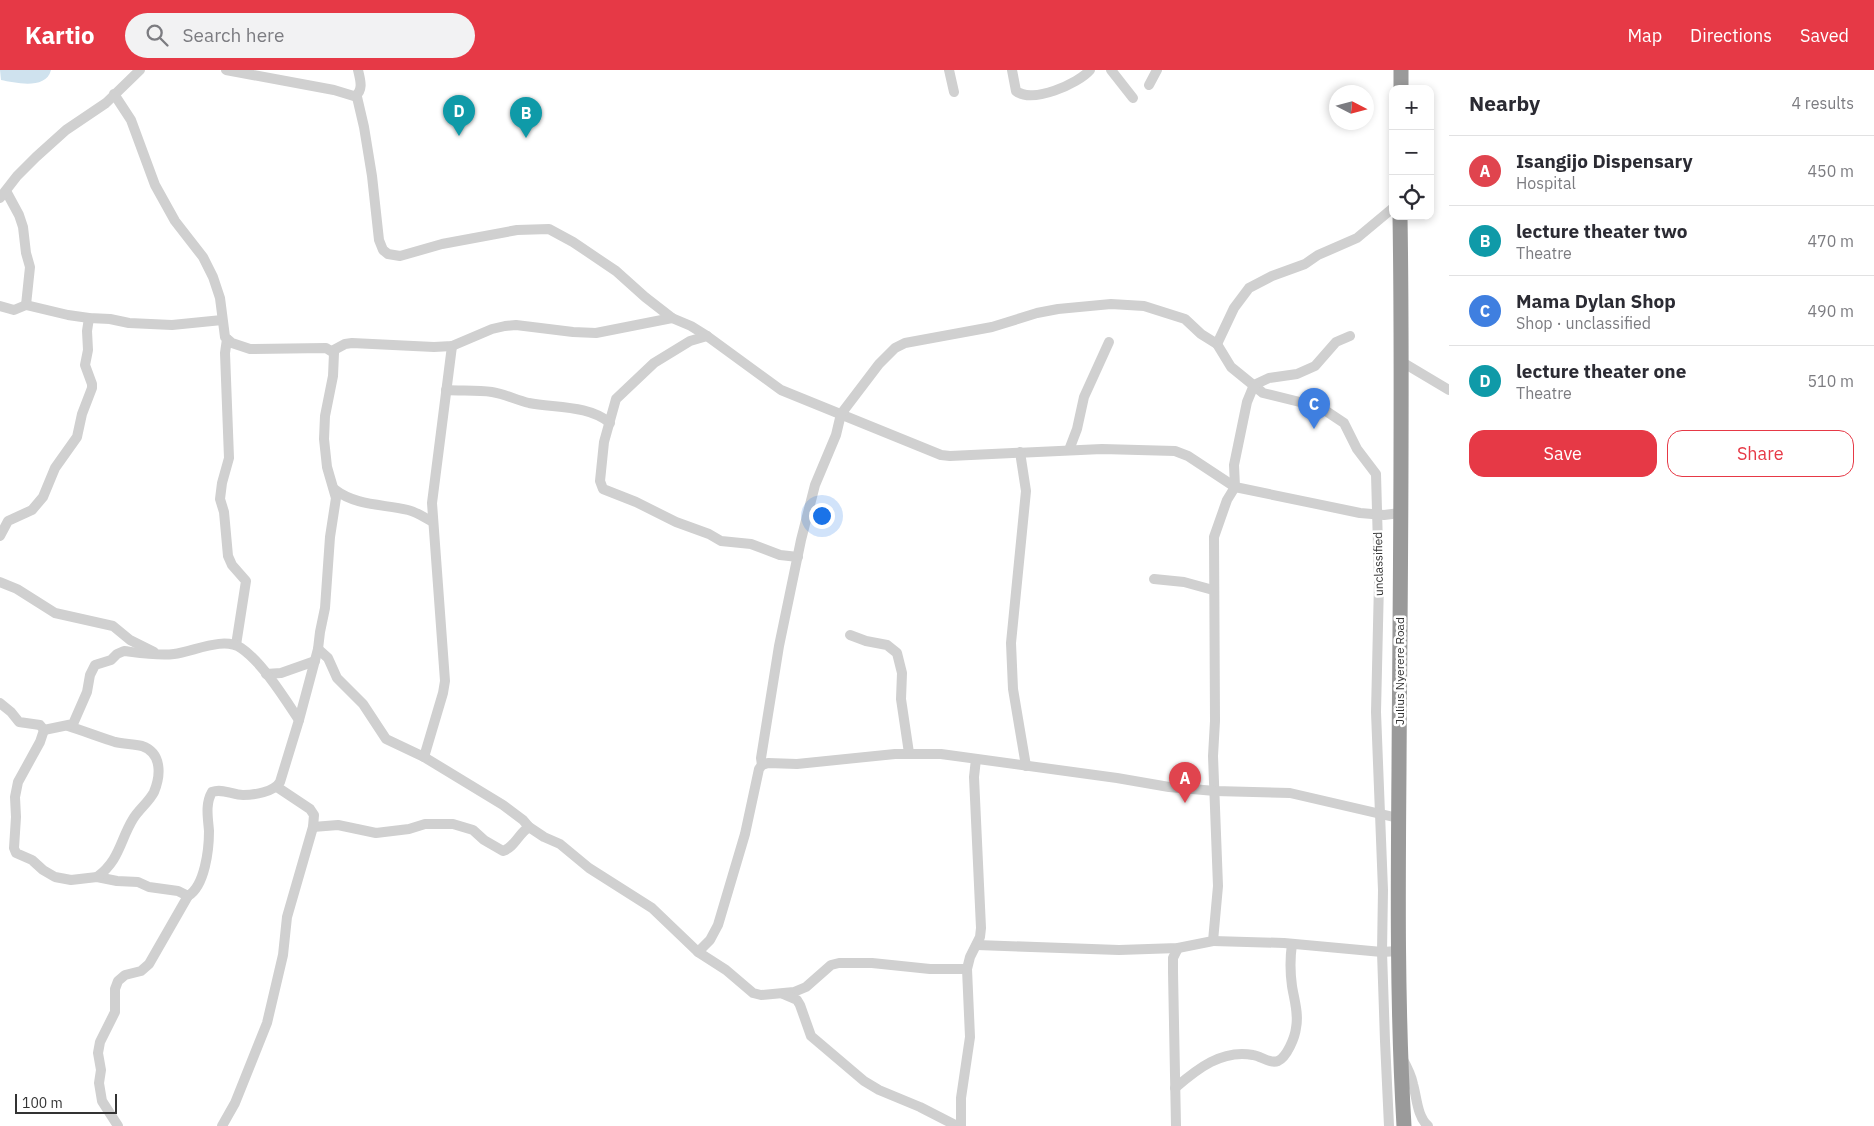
<!DOCTYPE html>
<html lang="en">
<head>
<meta charset="utf-8">
<style>
	body { margin:0; font-family:"IBM Plex Sans",sans-serif; background:#f2f2f3; color:#2b2b33 }
	.controls { position:absolute; right:15px; top:15px; display:grid; overflow:hidden; border-radius:10px; box-shadow:0 2px 8px #0003 }
	.controls button { width:45px; height:45px; display:grid; place-items:center; padding:0; border:0; border-bottom:1px solid #e1e1e2; background:#fff; color:#2b2b33; font:25px sans-serif }
	.compass { position:absolute; left:1329px; top:15px; width:45px; height:45px; border-radius:50%; background:#fff; box-shadow:0 2px 8px #0003; rotate:96deg }
	.scale { position:absolute; left:15px; bottom:12px; width:102px; box-sizing:border-box; padding-left:5px; border:2px solid #333; border-top:0; font-size:14px; line-height:18px; white-space:nowrap; color:#333; -webkit-text-stroke:4px #fff; paint-order:stroke }
	.you { position:absolute; left:821px; top:445px; width:18px; height:18px; margin:-12px; border:4px solid #fff; border-radius:50%; background:#1a73e8; box-shadow:0 0 0 8px #1a73e833 }
	.badge { display:grid; place-items:center; width:32px; height:32px; border-radius:50%; background:#e63946; color:#fff; font-size:16px; font-weight:700 }
	.pin { position:absolute; translate:-50% -41px; filter:drop-shadow(0 1px 2px #0008) }
	.pin::after { content:''; position:absolute; top:26px; width:18px; height:15px; background:inherit; clip-path:polygon(0 0,100% 0,50% 100%) }
	.list { margin:0; padding:0; list-style:none }
	h2 { display:flex; justify-content:space-between; align-items:center; height:65px; margin:0; padding:0 20px; font-size:21px }
	h2 small { font-size:16px; font-weight:400; color:#7c7c81 }
	.list li { display:grid; grid-template-columns:32px 1fr auto; gap:15px; align-items:center; box-sizing:border-box; height:70px; padding:0 20px; border-top:1px solid #e1e1e2 }
	.list b { display:block; font-size:19px; white-space:nowrap }
	.list p { margin:0; font-size:16px; white-space:nowrap; color:#7c7c81 }
	.list em { font-size:16px; font-style:normal; color:#7c7c81 }
	.actions { display:flex; gap:10px; padding:15px 20px }
	.actions a { flex:1; padding:11px 0; border:1px solid #e63946; border-radius:15px; text-align:center; font-size:18px; color:#e63946 }
	.actions .main { background:#e63946; color:#fff }
	.icon { flex:none; width:28px; height:28px; fill:none; stroke:currentColor; stroke-width:2; stroke-linecap:round; stroke-linejoin:round }
	.map { position:relative; flex:none; width:1449px; height:1056px; overflow:hidden }
	header { display:flex; align-items:center; gap:30px; box-sizing:border-box; height:70px; padding:0 25px; background:#e63946; color:#fff }
	header strong { font-size:24px }
	nav { display:flex; gap:28px; margin-inline-start:auto; font-size:18px }
	.search { width:350px; height:45px; background:#f2f2f3; display:flex; align-items:center; gap:12px; box-sizing:border-box; padding:0 18px; border-radius:28px; color:#7c7c81; font-size:19px }
	main { display:flex }
	aside { flex:1; background:#fff }
	.map>svg:first-child { display:block }
	.water { fill:#cfe2ee }
	.lines { fill:none; stroke-linecap:round; stroke-linejoin:round }
	.minor { stroke:#d0d0d0; stroke-width:10 }
	.highway { stroke:#9a9a9a; stroke-width:15 }
	.labels { text-anchor:middle; dominant-baseline:central; stroke-width:5; stroke-linejoin:round; paint-order:stroke }
	.street-label { font-size:12px; fill:#333; stroke:#fff }
</style>
</head>
<body>
<header>
<strong>Kartio</strong>
<div class="search"><svg class="icon" aria-label="search" viewBox="0 0 24 24"><circle cx="10" cy="10" r="6"/><path d="M15 15l6 6"/></svg>Search here</div>
<nav><a>Map</a><a>Directions</a><a>Saved</a></nav>
</header>
<main>
<div class="map">
<svg width="1449" height="1056" viewBox="0 0 1449 1056">
	<rect width="100%" height="100%" fill="#fff"/>
	<path class="water" d="M0,0H51C46,20 16,13 1,10Z"/>
	<g class="lines">
		<g class="minor">
			<path d="M226,0L334,20L357,27L364,57L372,106L379,170L383,180L388,184L400,186L442,174L517,160L549,159L573,172L616,201L645,227L672,248L691,256L707,266L781,320L941,385L950,386L1102,379L1175,381L1188,386L1235,417L1360,443L1384,445L1400,443"/>
			<path d="M949,0L954,22"/>
			<path d="M1012,0L1016,21C1032,34 1078,14 1090,0"/>
			<path d="M1111,0L1133,28"/>
			<path d="M1149,15L1157,0"/>
			<path d="M355,26C364,20 360,9 358,0"/>
			<path d="M6,121L19,145L23,157L26,183L30,197L26,235"/>
			<path d="M0,128L17,106L36,87L66,60L106,33L140,0"/>
			<path d="M0,236L14,240L26,235L68,245L89,248L110,249L129,253L172,255L222,250"/>
			<path d="M707,266L690,271L654,293L616,329L604,372L600,411L603,419L636,432L676,452L709,464L721,471L751,474L780,485L798,487"/>
			<path d="M227,269L225,283L229,388L222,413L220,429L224,442L228,486L232,495L246,511L236,575"/>
			<path d="M1217,274L1234,238L1249,218L1272,206L1305,194L1318,185L1357,168L1393,138"/>
			<path d="M332,281L345,274L352,273L434,277L452,276L492,259L505,256L516,255L573,262L596,263L672,248"/>
			<path d="M1402,292L1449,320"/>
			<path d="M446,320C461,321 477,320 492,322C505,324 516,330 529,333C555,338 589,335 610,353"/>
			<path d="M1069,380L1077,359L1084,327L1109,272"/>
			<path d="M1020,382L1026,421L1011,573L1013,619L1026,696"/>
			<path d="M334,419C356,436 382,434 408,440C417,442 425,448 433,452"/>
			<path d="M0,466L8,451L32,440L43,427L55,398L77,367L82,344L92,318V314L85,295L88,280L87,261L89,248"/>
			<path d="M1154,509L1184,512L1213,520"/>
			<path d="M0,512L17,519L55,543L113,556L130,570L154,582"/>
			<path d="M850,565L866,571L887,575L897,583L902,603L901,629L909,683"/>
			<path d="M318,579L328,588L337,608L363,634L386,669L424,687L503,735L523,750L529,757L544,767L560,774L589,798L652,838L698,882L726,900L753,923L761,925L794,922L806,917L831,895L839,893H872L930,899H967"/>
			<path d="M266,604L281,603L315,591"/>
			<path d="M0,633L11,642L19,652L40,655L44,660L40,672L18,712L15,727L16,747L14,778L16,783L32,790L43,800L55,807L71,810L97,807L117,811L138,812L149,817L178,821L188,826C205,816 209,779 209,761C208,748 205,734 212,722C222,718 233,725 243,725C254,725 274,722 280,712L299,650L318,579L320,562L325,538L330,467L336,428L327,397L324,369L325,346L333,306L334,283L326,278L250,279L232,273L225,267L220,228L213,207L203,187L175,151L155,115L131,50L114,24"/>
			<path d="M68,656C84,661 99,667 115,672C124,674 133,674 142,676C162,683 161,705 154,722C149,732 139,739 133,749C120,770 120,790 97,807"/>
			<path d="M44,660L73,654L87,622L90,605L95,595L111,590L117,584L124,581C140,583 158,586 174,584C193,582 223,566 241,578C262,592 285,629 299,650"/>
			<path d="M424,687L443,623L445,611L432,433L452,276"/>
			<path d="M762,695L761,688L779,576L801,470L815,415L836,365L841,344L879,294L895,278L905,273L992,257L1037,243L1058,239L1111,234L1144,236L1185,249L1201,264L1217,274L1231,297L1263,323L1320,337L1344,353L1357,379L1376,404L1379,512L1376,642L1383,820L1382,882L1385,971L1389,1056"/>
			<path d="M313,757L338,755L376,763L409,759L425,754H453L473,760L484,770L503,781C515,777 518,764 529,757"/>
			<path d="M1213,871L1284,873L1382,882L1398,881"/>
			<path d="M977,875L1119,880L1178,878L1213,871L1218,816L1213,686L1215,651L1214,467L1227,430L1235,417L1234,395L1247,332L1254,315L1269,308L1297,304L1315,296L1336,272L1350,266"/>
			<path d="M698,882L710,870L718,855L745,764L759,699L762,695L768,693L797,694L895,684H941L1117,708L1169,717L1215,721L1290,723L1398,748"/>
			<path d="M783,924L797,930L800,935L811,966L864,1011L879,1020L920,1037L957,1056"/>
			<path d="M1402,988C1407,997 1411,1004 1413,1014C1417,1028 1417,1046 1428,1056"/>
			<path d="M1175,1018C1197,999 1222,979 1253,985C1261,986 1270,994 1278,991C1287,987 1295,967 1296,958C1299,944 1294,929 1292,916C1290,902 1290,888 1292,874"/>
			<path d="M118,1056L102,1031L99,1013L101,1000L98,983L100,972L115,942V919L118,911L125,905L141,901L149,894L188,826"/>
			<path d="M222,1056L235,1033L267,953L283,885L287,847L313,757L314,745L310,739L277,717"/>
			<path d="M961,1056V1028L970,967L967,899L970,887L980,867L981,858L974,707L976,689"/>
			<path d="M1176,1056L1173,902V888L1178,878"/>
		</g>
		<g class="highway">
			<path d="M1401,19V0"/>
			<path d="M1400,146C1403,331 1400,515 1399,699C1398,818 1397,937 1404,1056"/>
		</g>
	</g>
	<g class="labels">
		<g class="street-label">
			<text transform="translate(1378 494) rotate(-91)">unclassified</text>
			<text transform="translate(1399 601) rotate(-90)">Julius Nyerere Road</text>
		</g>
	</g>
</svg>
<div class="controls">
<button>+</button>
<button>−</button>
<button><svg class="icon" aria-label="locate" viewBox="0 0 24 24"><circle cx="12" cy="12" r="6"/><path d="M12 2v4M12 18v4M2 12h4M18 12h4"/></svg></button>
</div>
<svg class="compass" viewBox="-18 -18 36 36"><path d="M0-13l5 13h-10z" fill="#e53935"/><path d="M0 13l5-13h-10z" fill="#7c7c81"/></svg>
<div class="scale">100 m</div>
<div class="you"></div>
<div class="pin badge" style="left:1185px;top:733px;background:#e0444e">A</div>
<div class="pin badge" style="left:526px;top:68px;background:#0f9aa8">B</div>
<div class="pin badge" style="left:1314px;top:359px;background:#3f7fe0">C</div>
<div class="pin badge" style="left:459px;top:66px;background:#0f9aa8">D</div>
</div>
<aside>
<h2>Nearby<small>4 results</small></h2>
<ul class="list">
<li><span class="badge" style="background:#e0444e">A</span><div><b>Isangijo Dispensary</b><p>Hospital</p></div><em>450 m</em></li>
<li><span class="badge" style="background:#0f9aa8">B</span><div><b>lecture theater two</b><p>Theatre</p></div><em>470 m</em></li>
<li><span class="badge" style="background:#3f7fe0">C</span><div><b>Mama Dylan Shop</b><p>Shop · unclassified</p></div><em>490 m</em></li>
<li><span class="badge" style="background:#0f9aa8">D</span><div><b>lecture theater one</b><p>Theatre</p></div><em>510 m</em></li>
</ul>
<div class="actions"><a class="main">Save</a><a>Share</a></div>
</aside>
</main>
</body>
</html>
